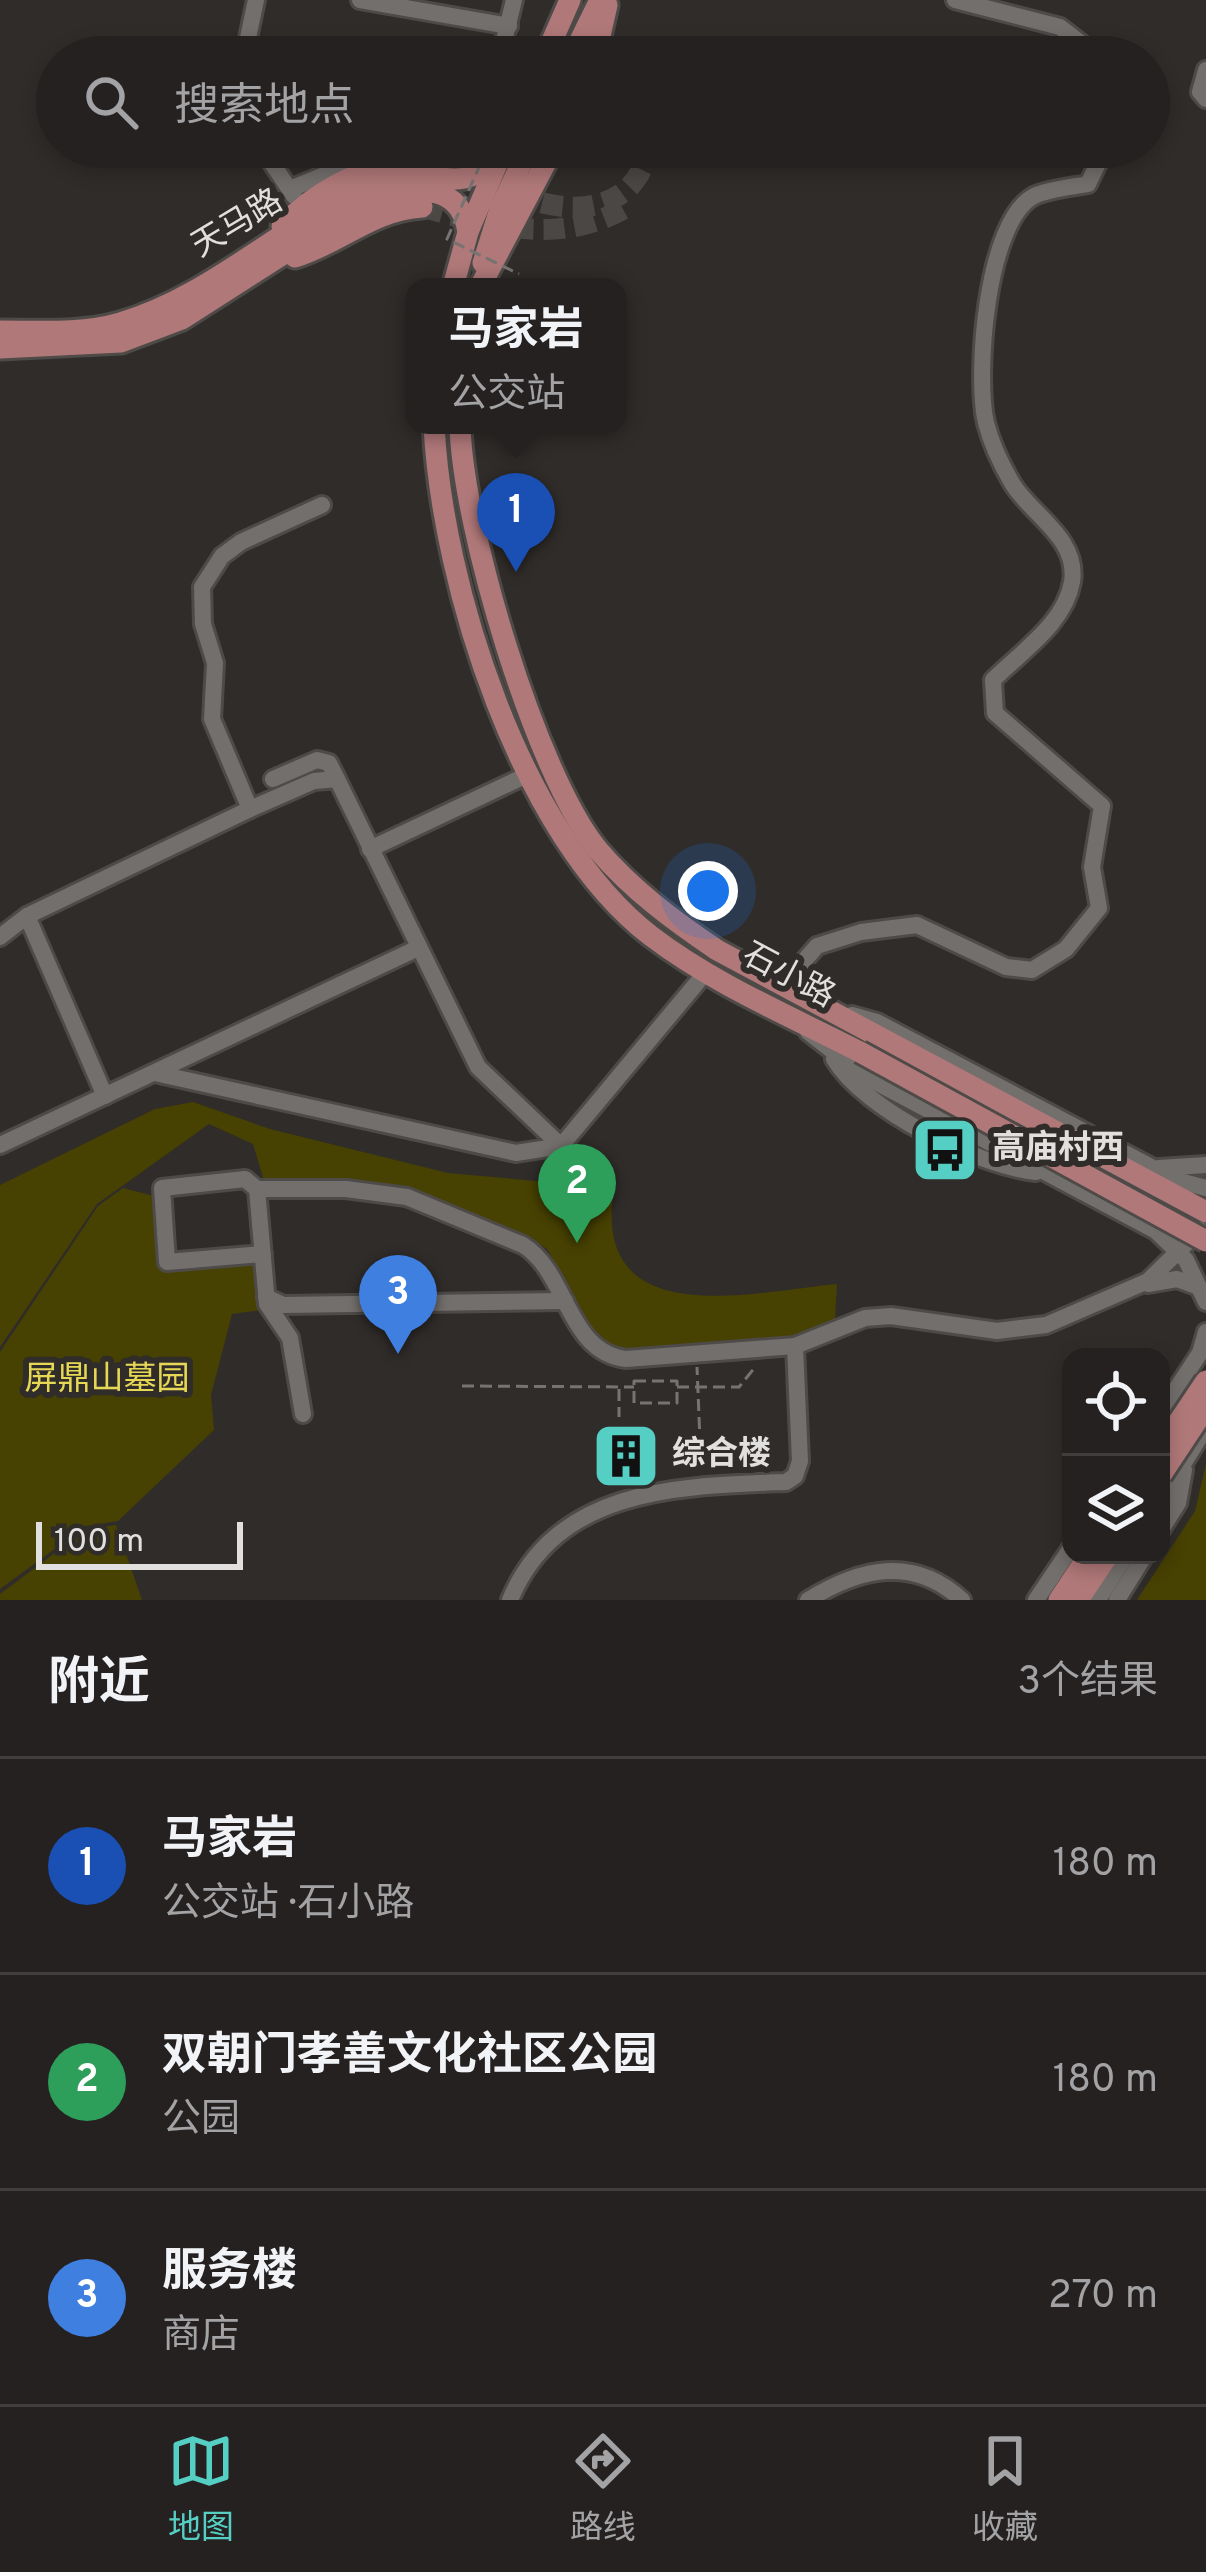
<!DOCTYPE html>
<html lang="zh">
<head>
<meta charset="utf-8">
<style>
	body { margin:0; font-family:Overpass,"Noto Sans SC",sans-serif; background:#2c2929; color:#f1f3f6 }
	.controls { position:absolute; right:36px; bottom:36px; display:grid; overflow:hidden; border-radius:24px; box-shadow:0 6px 18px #0003 }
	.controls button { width:108px; height:108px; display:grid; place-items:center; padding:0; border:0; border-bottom:3px solid #413e3e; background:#242120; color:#f1f3f6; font:60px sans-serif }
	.scale { position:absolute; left:36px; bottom:30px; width:207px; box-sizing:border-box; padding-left:12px; border:6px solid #e2e0df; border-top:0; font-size:33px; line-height:42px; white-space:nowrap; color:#e2e0df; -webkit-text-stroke:9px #302c2a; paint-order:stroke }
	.you { position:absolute; left:708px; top:891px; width:42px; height:42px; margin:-30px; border:9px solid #fff; border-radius:50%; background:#1a73e8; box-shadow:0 0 0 18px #1a73e833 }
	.badge { display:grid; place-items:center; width:78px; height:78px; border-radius:50%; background:#55cec4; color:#fff; font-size:39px; font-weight:700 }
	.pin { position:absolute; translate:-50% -99px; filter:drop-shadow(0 3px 6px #0008) }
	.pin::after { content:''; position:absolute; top:63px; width:42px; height:36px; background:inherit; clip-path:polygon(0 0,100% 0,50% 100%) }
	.popup { position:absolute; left:405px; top:278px; width:222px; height:156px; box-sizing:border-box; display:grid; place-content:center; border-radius:24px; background:#242120; filter:drop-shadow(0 3px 9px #0005); font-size:39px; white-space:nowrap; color:#a3a3a5 }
	.popup b { font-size:45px; color:#f1f3f6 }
	.popup::after { content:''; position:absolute; left:50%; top:100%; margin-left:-24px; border:24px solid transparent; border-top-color:#242120 }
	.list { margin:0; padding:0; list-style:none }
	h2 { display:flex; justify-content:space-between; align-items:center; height:156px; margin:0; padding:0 48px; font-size:51px }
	h2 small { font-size:39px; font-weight:400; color:#a3a3a5 }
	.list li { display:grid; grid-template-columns:78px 1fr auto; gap:36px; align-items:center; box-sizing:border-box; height:216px; padding:0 48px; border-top:3px solid #413e3e }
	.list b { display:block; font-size:45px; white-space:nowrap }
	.list p { margin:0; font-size:39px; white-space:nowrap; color:#a3a3a5 }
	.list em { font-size:39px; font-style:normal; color:#a3a3a5 }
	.icon { flex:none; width:66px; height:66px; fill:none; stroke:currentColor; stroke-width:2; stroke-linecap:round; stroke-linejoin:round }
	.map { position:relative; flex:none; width:1206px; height:1600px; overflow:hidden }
	.search { position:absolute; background:#242120; box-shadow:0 6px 18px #0003; left:36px; right:36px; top:36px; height:132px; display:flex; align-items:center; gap:30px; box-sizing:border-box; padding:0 42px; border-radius:66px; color:#a3a3a5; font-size:45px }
	.sheet { height:804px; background:#242120 }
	nav { display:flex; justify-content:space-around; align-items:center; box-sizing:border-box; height:168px; border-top:3px solid #413e3e; background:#242120; font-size:33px; color:#a3a3a5 }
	nav a { display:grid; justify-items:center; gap:6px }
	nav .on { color:#55cec4 }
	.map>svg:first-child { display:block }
	.green { fill:#474102 }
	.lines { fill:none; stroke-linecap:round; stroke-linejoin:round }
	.major-tunnel { stroke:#4b4745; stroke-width:21; stroke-dasharray:21 10; stroke-linecap:butt }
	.minor-casing { stroke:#4d4a48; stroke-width:22 }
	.major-casing { stroke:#4d4a48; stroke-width:27 }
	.path { stroke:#767371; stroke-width:3; stroke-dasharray:12 6; stroke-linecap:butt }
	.minor { stroke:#736f6d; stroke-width:16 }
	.major { stroke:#b07879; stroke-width:21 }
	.major-bridge-casing { stroke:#4d4a48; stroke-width:27; stroke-linecap:butt }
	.path-bridge { stroke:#767371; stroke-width:3; stroke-dasharray:12 6; stroke-linecap:butt }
	.major-bridge { stroke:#b07879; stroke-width:21 }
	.labels { text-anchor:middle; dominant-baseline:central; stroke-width:12; stroke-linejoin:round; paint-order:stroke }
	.street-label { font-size:33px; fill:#e2e0df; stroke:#302c2a }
	.poi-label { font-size:33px; font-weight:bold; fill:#e2e0df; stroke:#302c2a; text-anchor:start }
	.park-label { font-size:33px; fill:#e6d854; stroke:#302c2a }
</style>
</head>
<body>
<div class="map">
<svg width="1206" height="1600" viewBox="0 0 1206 1600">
	<rect width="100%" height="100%" fill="#302c2a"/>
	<g class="green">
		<path d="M193,1102L270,1129L448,1173L614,1188C590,1334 751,1292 837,1284L835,1321L793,1337L627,1354L597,1338L547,1249L527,1236L412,1188L347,1180L264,1181L253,1144L209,1124L97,1204L0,1347V1185L155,1109Z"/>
		<path d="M123,1188L158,1197L160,1269L256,1263L261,1310L232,1314L211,1395L214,1430L118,1521L86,1526L0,1589V1352L98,1206Z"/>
		<path d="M1206,1464V1600H1137L1195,1511Z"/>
		<path d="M116,1525L142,1600H0V1594L87,1529Z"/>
	</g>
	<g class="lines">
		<g class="major-tunnel">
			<path d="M411,160L462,168L484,179"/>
			<path d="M513,192C567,218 636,215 649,147"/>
			<path d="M422,207C493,227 562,246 629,206"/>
		</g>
		<defs>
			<g id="minor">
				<path d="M360,0L509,26"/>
				<path d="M955,0L1060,27L1099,57"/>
				<path d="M244,57L256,0"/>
				<path d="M500,57L514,0"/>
				<path d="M1206,70L1200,92L1206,99"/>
				<path d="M261,147L294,196"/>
				<path d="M426,147L429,175"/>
				<path d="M290,189L393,147"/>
				<path d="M322,505L241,542L222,556L202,587L203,624L215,663L212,719L250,809L314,781L337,779L478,1067L561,1146L706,972"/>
				<path d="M273,779L317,760L329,763L337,779"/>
				<path d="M370,849L527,775"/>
				<path d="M27,916L105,1096"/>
				<path d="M0,937L27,916L250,809"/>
				<path d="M782,986L817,946L861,932L917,925L1006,967L1032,970L1066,949L1099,908L1092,867L1102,806L995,713L993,680C1022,651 1065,623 1072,582C1079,538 1030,514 1012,483C1002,466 991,442 986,423C975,376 986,221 1034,196C1049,189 1072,187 1088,184L1106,147"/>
				<path d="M852,1015L877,1022L1176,1180L1206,1188"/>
				<path d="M808,1032L866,1077L1156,1231L1186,1260L1206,1302"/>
				<path d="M834,1059C864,1110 978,1166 1036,1172"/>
				<path d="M155,1073L516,1153L561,1146"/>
				<path d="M0,1145L418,948"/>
				<path d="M1159,1168L1206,1165"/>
				<path d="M257,1189H346L407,1197L523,1245C568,1273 567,1352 626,1359L795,1346L865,1318L891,1316L997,1331L1046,1325L1148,1281L1200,1230"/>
				<path d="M263,1254L167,1262L162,1188L245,1179L257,1189L267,1304L290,1338L303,1414"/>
				<path d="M1148,1284L1177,1279L1199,1287"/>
				<path d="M266,1297L283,1305L565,1301"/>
				<path d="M1161,1412L1200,1353L1206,1332"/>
				<path d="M1161,1500L1206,1427"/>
				<path d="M1161,1530L1178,1503L1184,1470"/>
				<path d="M510,1600C557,1487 680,1486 786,1482L795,1476L800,1461L795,1346"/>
				<path d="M808,1600C860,1568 913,1555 962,1600"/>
				<path d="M1036,1600L1071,1548"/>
				<path d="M1098,1600L1126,1555"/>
				<path d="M1117,1600L1145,1555"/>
			</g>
			<g id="major">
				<path d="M545,57L570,0"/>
				<path d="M572,57L600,0"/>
				<path d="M605,57L600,36L607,5"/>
				<path d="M282,226C315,192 360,168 407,160"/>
				<path d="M295,257C341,243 372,210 422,207"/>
				<path d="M483,263L500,209L529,147"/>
				<path d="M453,287L468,232L497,164"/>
				<path d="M480,287L554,147"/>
				<path d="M0,331C39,331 83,334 120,323C216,295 288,218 380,181C432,161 454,202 500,157"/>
				<path d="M0,348L121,342L182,319L360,205C401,189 459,175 468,232"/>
				<path d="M434,425C442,585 521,836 651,936C714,984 790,1016 860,1052"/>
				<path d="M460,425C462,524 535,773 598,850C632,890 674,921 717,950L1206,1212"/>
				<path d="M1059,1600L1089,1555"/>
				<path d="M1078,1600L1108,1555"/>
			</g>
		</defs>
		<use href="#minor" class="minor-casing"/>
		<use href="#major" class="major-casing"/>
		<g class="path">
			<rect x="634" y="1381" width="43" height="22"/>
			<path d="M462,1386L634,1387"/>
			<path d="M677,1387H739L756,1366"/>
			<path d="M619,1389V1417"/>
			<path d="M694,1441H700L697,1367"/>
		</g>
		<use href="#minor" class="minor"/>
		<use href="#major" class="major"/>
		<defs>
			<g id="major-bridge">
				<path d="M860,1052L1206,1241"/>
				<path d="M1161,1448L1206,1381"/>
				<path d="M1161,1475L1206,1407"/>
			</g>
		</defs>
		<use href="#major-bridge" class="major-bridge-casing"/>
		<path class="path-bridge" d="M488,147L447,239L519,274"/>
		<use href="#major-bridge" class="major-bridge"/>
	</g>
	<defs>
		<symbol id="bus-square" viewBox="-11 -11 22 22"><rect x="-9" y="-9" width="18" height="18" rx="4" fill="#55cec4" stroke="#302c2a"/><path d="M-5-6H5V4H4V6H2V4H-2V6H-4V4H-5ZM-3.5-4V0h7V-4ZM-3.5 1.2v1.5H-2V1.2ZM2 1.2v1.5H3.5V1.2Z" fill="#111"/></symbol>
		<symbol id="building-square" viewBox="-11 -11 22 22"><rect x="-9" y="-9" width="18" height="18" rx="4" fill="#55cec4" stroke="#302c2a"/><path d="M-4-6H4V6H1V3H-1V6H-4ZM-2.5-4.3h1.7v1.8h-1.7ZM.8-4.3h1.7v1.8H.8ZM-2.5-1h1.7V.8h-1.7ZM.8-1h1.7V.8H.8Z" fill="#111"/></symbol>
	</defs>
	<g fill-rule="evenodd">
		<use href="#bus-square" x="907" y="1112" width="76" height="76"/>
		<use href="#building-square" x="588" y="1418" width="76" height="76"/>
	</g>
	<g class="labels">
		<g class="street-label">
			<text transform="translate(238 225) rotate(-31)">天马路</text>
			<text transform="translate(788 977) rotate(28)">石小路</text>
		</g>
		<g class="poi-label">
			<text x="992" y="1150">高庙村西</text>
			<text x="672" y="1456">综合楼</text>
		</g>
		<g class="park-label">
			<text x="107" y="1381">屏鼎山墓园</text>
		</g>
	</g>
</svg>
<div class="controls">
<button><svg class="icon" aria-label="locate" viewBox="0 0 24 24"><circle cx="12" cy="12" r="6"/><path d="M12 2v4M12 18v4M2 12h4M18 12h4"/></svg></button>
<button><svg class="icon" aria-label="layers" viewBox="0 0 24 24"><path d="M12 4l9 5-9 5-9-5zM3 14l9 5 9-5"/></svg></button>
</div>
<div class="scale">100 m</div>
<div class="you"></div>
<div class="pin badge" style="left:516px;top:572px;background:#1a4fb4">1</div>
<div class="popup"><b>马家岩</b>公交站</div>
<div class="pin badge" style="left:577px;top:1243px;background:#2e9e5b">2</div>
<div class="pin badge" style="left:398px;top:1354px;background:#3f7fe0">3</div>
<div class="search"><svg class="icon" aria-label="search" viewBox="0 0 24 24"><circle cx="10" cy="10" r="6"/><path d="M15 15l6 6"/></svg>搜索地点</div>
</div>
<section class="sheet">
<h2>附近<small>3个结果</small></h2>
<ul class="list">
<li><span class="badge" style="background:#1a4fb4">1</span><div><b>马家岩</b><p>公交站 · 石小路</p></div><em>180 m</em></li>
<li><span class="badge" style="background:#2e9e5b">2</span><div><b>双朝门孝善文化社区公园</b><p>公园</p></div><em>180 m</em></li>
<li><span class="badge" style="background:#3f7fe0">3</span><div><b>服务楼</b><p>商店</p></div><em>270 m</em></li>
</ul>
</section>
<nav>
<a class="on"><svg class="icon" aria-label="map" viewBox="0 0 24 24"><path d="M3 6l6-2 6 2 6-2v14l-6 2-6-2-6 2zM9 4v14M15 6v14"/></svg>地图</a>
<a><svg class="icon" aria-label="directions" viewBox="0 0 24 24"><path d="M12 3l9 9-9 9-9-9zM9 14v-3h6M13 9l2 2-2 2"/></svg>路线</a>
<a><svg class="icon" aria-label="saved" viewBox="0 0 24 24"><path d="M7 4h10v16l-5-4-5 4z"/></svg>收藏</a>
</nav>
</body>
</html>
